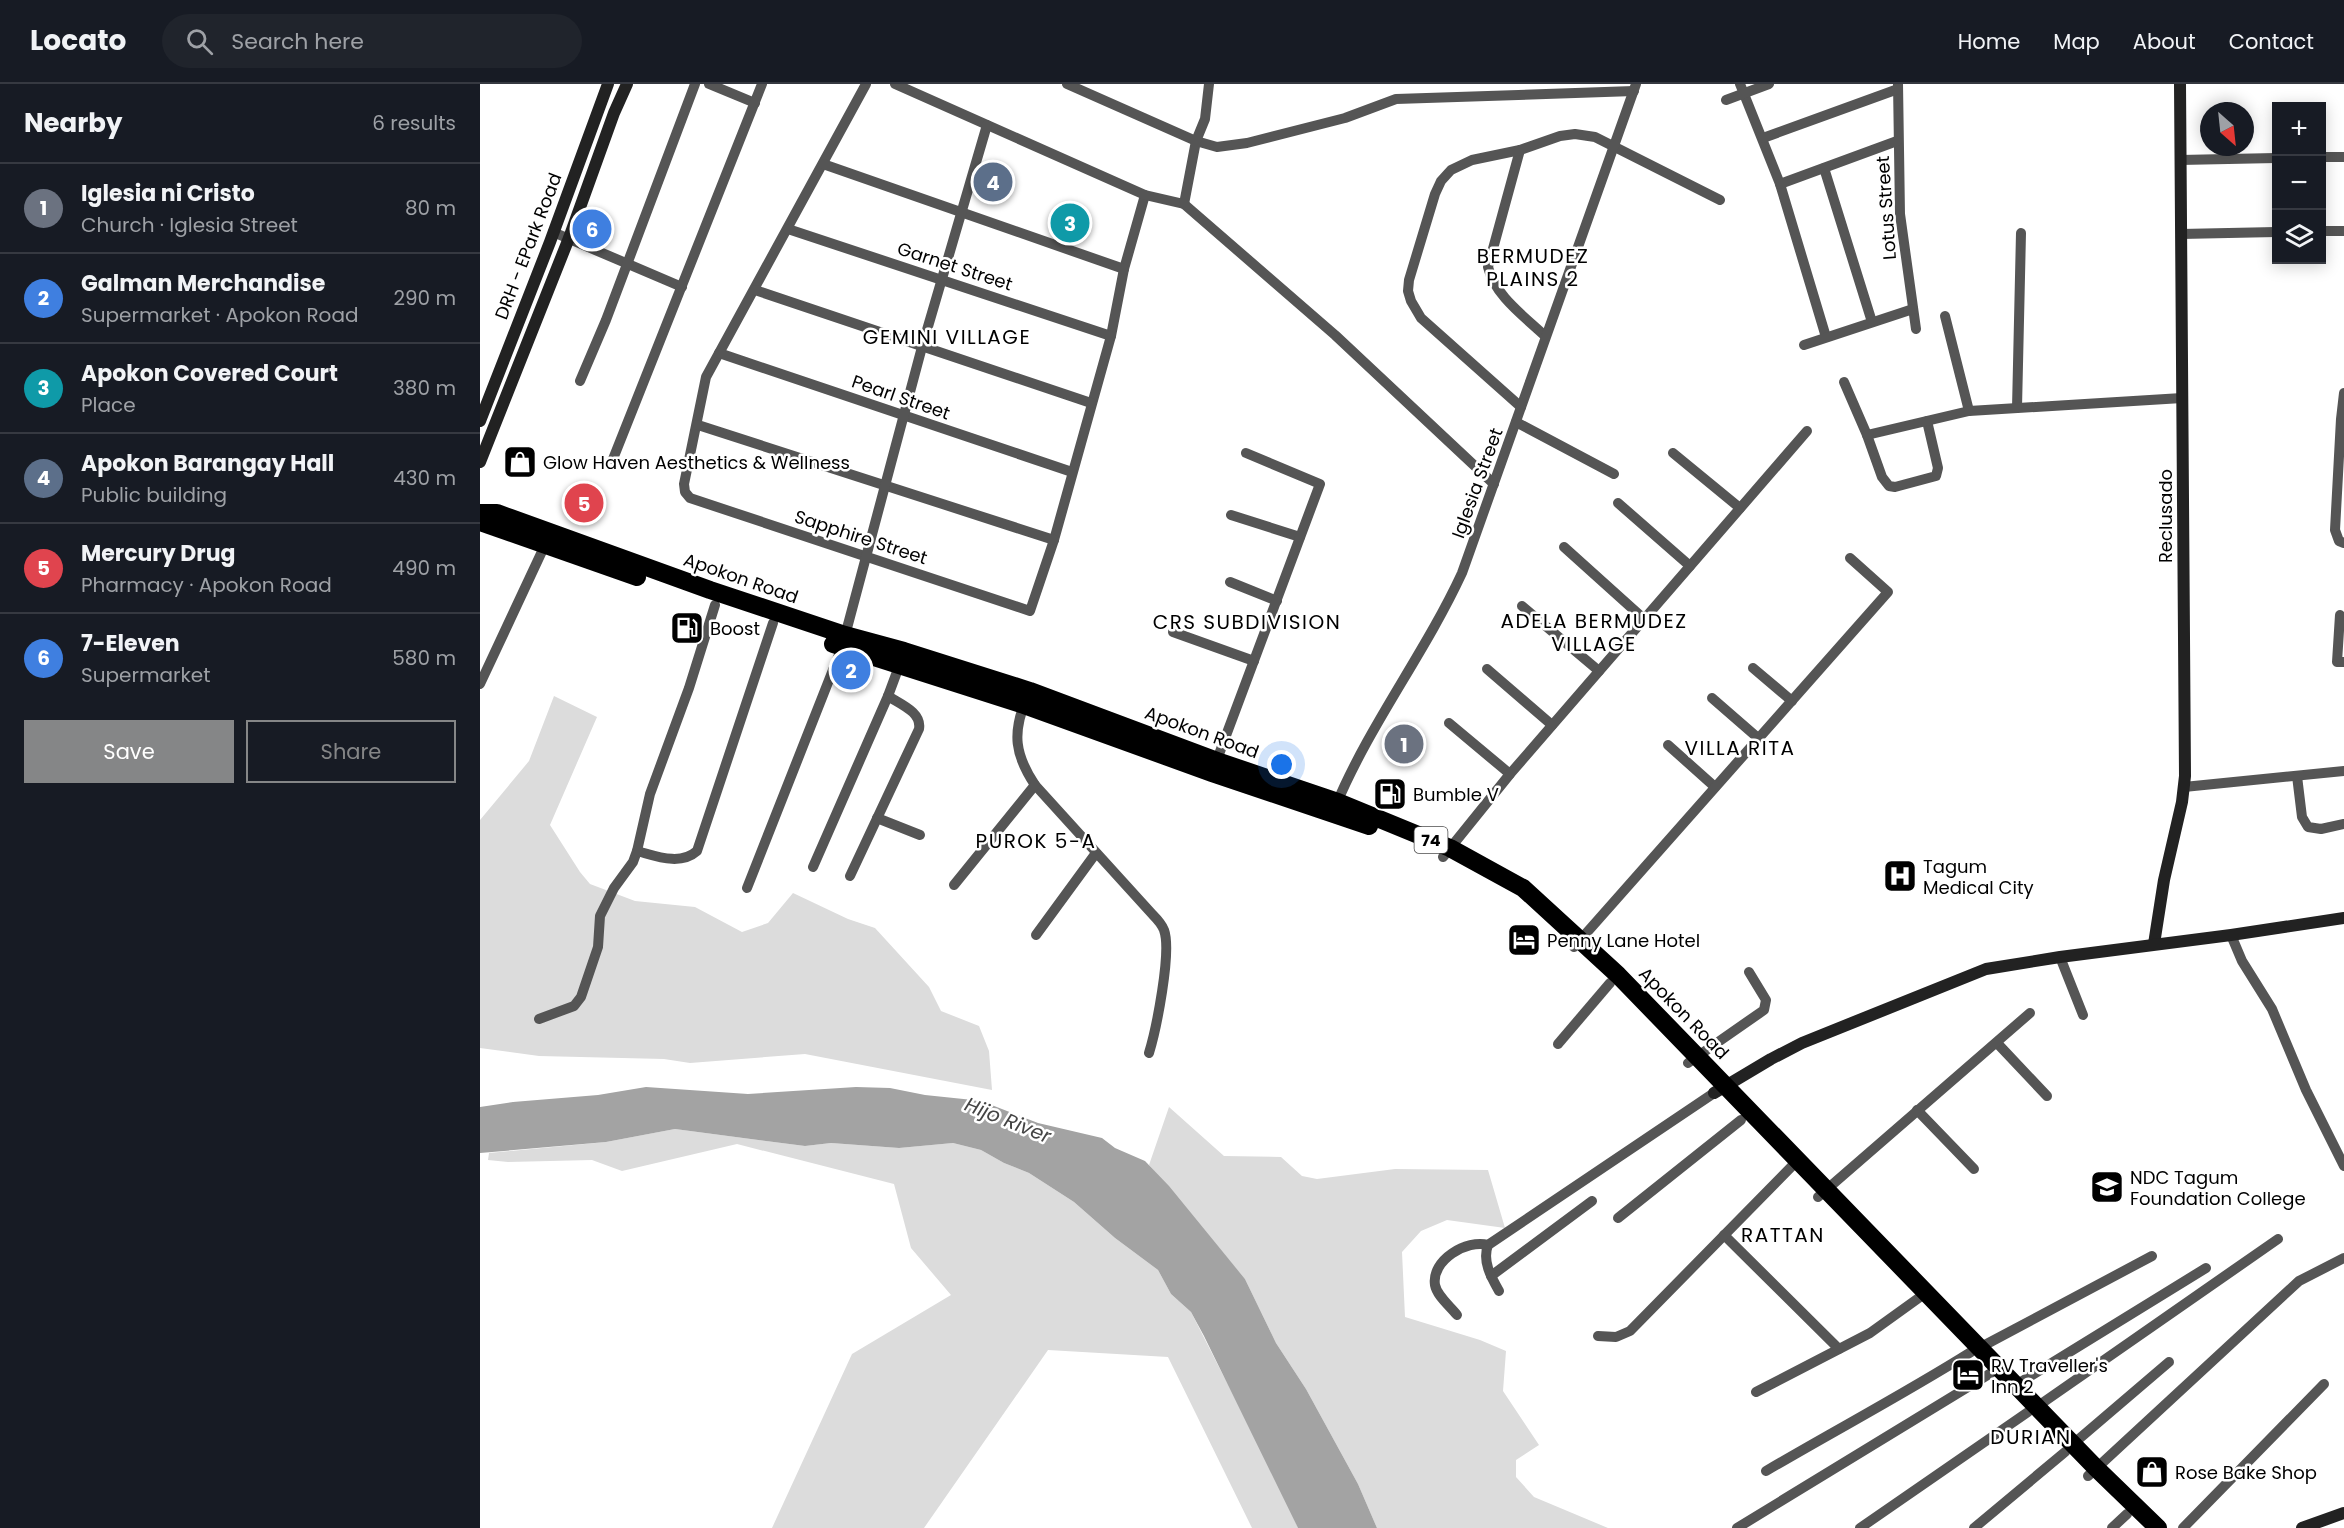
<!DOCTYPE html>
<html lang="en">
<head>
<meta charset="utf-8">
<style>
	body { margin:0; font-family:Poppins,sans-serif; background:#20242c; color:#f1f3f6 }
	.controls { position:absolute; right:18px; top:18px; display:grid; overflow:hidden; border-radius:0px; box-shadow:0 3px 15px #0003 }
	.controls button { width:54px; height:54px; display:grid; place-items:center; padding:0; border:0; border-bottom:2px solid #363941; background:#171b24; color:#f1f3f6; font:30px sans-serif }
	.compass { position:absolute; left:1720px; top:18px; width:54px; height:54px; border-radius:50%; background:#171b24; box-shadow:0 3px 15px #0003; rotate:153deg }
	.you { position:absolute; left:802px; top:681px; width:21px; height:21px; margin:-15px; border:4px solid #fff; border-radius:50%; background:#1a73e8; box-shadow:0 0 0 9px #1a73e833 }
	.badge { display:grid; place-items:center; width:39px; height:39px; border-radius:50%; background:#858687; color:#fff; font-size:20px; font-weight:700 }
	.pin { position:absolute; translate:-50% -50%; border:3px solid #fff; box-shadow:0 2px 6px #0006 }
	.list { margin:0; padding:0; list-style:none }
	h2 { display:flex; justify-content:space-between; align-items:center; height:78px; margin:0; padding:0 24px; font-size:26px }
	h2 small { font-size:20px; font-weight:400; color:#9ea1a6 }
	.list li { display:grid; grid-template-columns:39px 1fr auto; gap:18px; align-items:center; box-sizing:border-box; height:90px; padding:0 24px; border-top:2px solid #363941 }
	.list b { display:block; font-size:22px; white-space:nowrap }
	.list p { margin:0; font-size:20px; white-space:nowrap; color:#9ea1a6 }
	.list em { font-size:20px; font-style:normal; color:#9ea1a6 }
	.actions { display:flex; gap:12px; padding:18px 24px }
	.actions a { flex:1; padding:14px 0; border:2px solid #858687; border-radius:0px; text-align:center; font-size:21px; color:#858687 }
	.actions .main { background:#858687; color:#fff }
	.icon { flex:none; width:33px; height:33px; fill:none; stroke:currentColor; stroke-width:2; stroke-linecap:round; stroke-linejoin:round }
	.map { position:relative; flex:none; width:1864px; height:1444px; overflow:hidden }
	header { display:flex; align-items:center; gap:36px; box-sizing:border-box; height:84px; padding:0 30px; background:#171b24; border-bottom:2px solid #363941 }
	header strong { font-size:28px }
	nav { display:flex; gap:33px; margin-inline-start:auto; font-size:21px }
	.search { width:420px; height:54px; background:#20242c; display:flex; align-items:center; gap:15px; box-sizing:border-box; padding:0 21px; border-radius:33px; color:#9ea1a6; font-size:22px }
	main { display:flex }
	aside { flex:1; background:#171b24 }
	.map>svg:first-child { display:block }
	.green { fill:#dcdcdc }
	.water { fill:#a3a3a3 }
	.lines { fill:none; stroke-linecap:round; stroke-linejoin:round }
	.street { stroke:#555; stroke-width:10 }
	.secondary { stroke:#222; stroke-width:12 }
	.highway { stroke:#000; stroke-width:18 }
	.labels { text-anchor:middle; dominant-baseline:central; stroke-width:5; stroke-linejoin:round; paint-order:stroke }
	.shield { fill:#fff; stroke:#4c4c4c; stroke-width:1.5 }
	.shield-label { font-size:16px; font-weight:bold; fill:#000 }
	.street-label { font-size:18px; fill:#000; stroke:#fff }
	.poi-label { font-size:18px; fill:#000; stroke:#fff; text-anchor:start }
	.neighbourhood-label { font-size:20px; letter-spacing:1.5px; fill:#000; stroke:#fff }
	.water-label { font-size:20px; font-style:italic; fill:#444; stroke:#fff }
</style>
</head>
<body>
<header>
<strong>Locato</strong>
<div class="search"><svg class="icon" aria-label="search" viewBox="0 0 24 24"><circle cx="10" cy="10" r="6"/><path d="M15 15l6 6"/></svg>Search here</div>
<nav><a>Home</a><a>Map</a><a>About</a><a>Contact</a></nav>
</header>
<main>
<aside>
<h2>Nearby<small>6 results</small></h2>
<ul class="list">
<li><span class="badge" style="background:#6b7280">1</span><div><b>Iglesia ni Cristo</b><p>Church · Iglesia Street</p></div><em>80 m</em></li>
<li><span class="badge" style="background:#3f7fe0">2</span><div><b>Galman Merchandise</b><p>Supermarket · Apokon Road</p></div><em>290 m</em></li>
<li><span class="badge" style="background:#0f9aa8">3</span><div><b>Apokon Covered Court</b><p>Place</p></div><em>380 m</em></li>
<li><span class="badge" style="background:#5c6f8a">4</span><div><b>Apokon Barangay Hall</b><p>Public building</p></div><em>430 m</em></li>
<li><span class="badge" style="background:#e0444e">5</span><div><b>Mercury Drug</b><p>Pharmacy · Apokon Road</p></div><em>490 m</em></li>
<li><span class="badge" style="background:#3f7fe0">6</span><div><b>7-Eleven</b><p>Supermarket</p></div><em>580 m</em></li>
</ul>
<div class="actions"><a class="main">Save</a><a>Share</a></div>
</aside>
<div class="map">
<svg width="1864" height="1444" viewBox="0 0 1864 1444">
	<rect width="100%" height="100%" fill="#fff"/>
	<g class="green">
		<path d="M74,612L117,633L70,741L100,788L110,800L155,817L215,823L262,848L288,839L313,809L368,835L395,844L449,903L461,927L499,942L509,967L512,1006L325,970L210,979L184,975L59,972L0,964V736L49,677Z"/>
		<path d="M689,1023L744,1072L801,1073L822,1092L837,1095L915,1085L1008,1086L1025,1144L967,1136L941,1147L922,1168L925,1233L1000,1256L1026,1267L1023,1307L1059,1361L1036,1376V1393L1054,1413L1128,1444H897L878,1400L826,1305L796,1259L765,1195L669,1081Z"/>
		<path d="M195,1045L325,1062L351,1059L419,1064L473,1059L501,1066L524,1079L549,1089L594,1118L635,1154L678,1186L691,1210L711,1228L804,1411L818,1444H772L688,1273L568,1266L444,1444H292L372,1270L471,1211L431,1164L414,1100L257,1060L142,1087L112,1076L28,1078L8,1076L9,1069L126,1058Z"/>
	</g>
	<path class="water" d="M166,1003L268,1010L376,1003L410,1004L445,1011L493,1016L509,1020L558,1039L622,1054L635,1064L665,1077L689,1102L765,1195L796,1259L826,1305L878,1400L897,1444H818L724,1252L711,1228L691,1210L678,1186L635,1154L594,1118L549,1089L524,1079L501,1066L473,1059L419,1064L351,1059L325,1062L195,1045L126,1058L0,1069V1023L33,1018L118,1011Z"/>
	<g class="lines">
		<g class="street">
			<path d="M229,0L275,19"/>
			<path d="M386,0L226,293L204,400L205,408L210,414L550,527L574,456L631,252L644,185L665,111"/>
			<path d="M415,0L665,111L704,120L855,251L1014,400"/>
			<path d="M587,0L716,57L737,63L767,59L865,34L916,15L1154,7"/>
			<path d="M1260,0L1300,100L1346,253"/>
			<path d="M1418,0L1420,130L1436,245"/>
			<path d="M1246,16L1289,0"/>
			<path d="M1283,54L1418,5"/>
			<path d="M1040,66L1008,183C1015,212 1044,232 1065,252"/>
			<path d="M1842,73H1864"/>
			<path d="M1700,76L1796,74"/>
			<path d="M343,80L644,185"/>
			<path d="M1344,84L1392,238"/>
			<path d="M1300,100L1417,57"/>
			<path d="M704,120L716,57L725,35L729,0"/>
			<path d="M308,145L631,252"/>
			<path d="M1842,147H1864"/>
			<path d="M73,148L202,203"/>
			<path d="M1701,150L1796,148"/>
			<path d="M275,206L611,319"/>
			<path d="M1465,232L1489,327"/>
			<path d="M1324,261L1433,225"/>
			<path d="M239,269L592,388"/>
			<path d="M100,297L126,236L215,0"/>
			<path d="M1364,298L1387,351L1402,393L1409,402L1415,403L1456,392L1458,384L1447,337"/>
			<path d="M1864,309L1861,335L1855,446L1859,457L1864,459"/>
			<path d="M1041,323L941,234L931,217L928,207L929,196L955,110L961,97L971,86L992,76L1040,66L1080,52L1095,50L1115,53L1240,116"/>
			<path d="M1537,324L1541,149"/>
			<path d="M1036,338L1134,390"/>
			<path d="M218,341L574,456"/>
			<path d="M1387,351L1489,327L1702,314"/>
			<path d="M1193,369L1260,424"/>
			<path d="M133,375L282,0"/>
			<path d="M1138,419L1210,482"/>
			<path d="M751,431L820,453"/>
			<path d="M1084,463L1164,535"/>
			<path d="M750,498L797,517"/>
			<path d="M1042,522L1119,587"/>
			<path d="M1860,531L1857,578H1864"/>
			<path d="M693,548L774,577"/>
			<path d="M1273,584L1312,617"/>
			<path d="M1007,585L1072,641"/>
			<path d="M0,600L65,461"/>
			<path d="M1232,614L1278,654"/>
			<path d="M546,616C532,649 535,671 555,701L673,831C677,835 682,841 684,846C692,868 676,946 669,969"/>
			<path d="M969,639L1030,690"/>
			<path d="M1188,661L1235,703"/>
			<path d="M735,681L840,400L766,369"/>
			<path d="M1817,692L1822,733L1828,743L1841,745L1864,740"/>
			<path d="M1704,703L1864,687"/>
			<path d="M856,721C890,640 945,569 982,489L1156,0"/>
			<path d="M397,734L440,751"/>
			<path d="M157,767C176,772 200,782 217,767L293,539"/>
			<path d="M963,773L1030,690L1327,347"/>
			<path d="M333,783L408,612L421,577"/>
			<path d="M370,792L439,645C442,628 420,620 408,612"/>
			<path d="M474,801L555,701"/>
			<path d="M267,804L362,563L442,263L507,41"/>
			<path d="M556,851L616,769"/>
			<path d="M1751,851L1762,877L1792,925L1826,1006L1864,1082"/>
			<path d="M1094,863L1408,508L1370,474"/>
			<path d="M1580,873L1603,931"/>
			<path d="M59,935L94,922L101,913L118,863L120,832L134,804L153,778L157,767L170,710L209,604L235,521"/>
			<path d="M1517,959L1567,1012"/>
			<path d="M1078,960L1130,899"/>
			<path d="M1208,979L1284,926L1286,916L1269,888"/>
			<path d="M1437,1026L1494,1085"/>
			<path d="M1338,1113L1550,929"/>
			<path d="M1138,1134L1261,1036"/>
			<path d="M1244,1151L1359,1265"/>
			<path d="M1011,1192L1112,1117"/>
			<path d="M1019,1207C1011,1193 1002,1177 1008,1161L1234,1009"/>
			<path d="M977,1231C970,1222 957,1212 955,1201C951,1176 987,1155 1008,1161"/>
			<path d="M1118,1252L1136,1253L1150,1247L1318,1076"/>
			<path d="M1501,1263L1672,1172"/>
			<path d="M1536,1301L1726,1184"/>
			<path d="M1276,1308L1390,1249L1447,1208"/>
			<path d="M1558,1322L1798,1155"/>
			<path d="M1593,1360L1689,1278"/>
			<path d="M1286,1387C1354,1347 1424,1310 1491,1268"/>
			<path d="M1608,1392L1819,1197L1864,1174"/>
			<path d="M1257,1444L1511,1289"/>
			<path d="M1380,1444L1548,1328"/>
			<path d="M1494,1444L1585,1368"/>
			<path d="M1632,1444L1647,1430"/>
			<path d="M1703,1444L1844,1300"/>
		</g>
		<g class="secondary">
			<path d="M0,337L70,158L128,0"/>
			<path d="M0,378L89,154L134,29L147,0"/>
			<path d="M1674,860L1684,796L1702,718L1705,692L1700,0"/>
			<path d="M1234,1009L1291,975L1322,959L1506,885L1580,873L1751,851L1864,834"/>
			<path d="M1822,1444L1864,1429"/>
		</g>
		<g class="highway">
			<path d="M0,429H17L230,506L365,551L424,567L550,607L737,677L858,718L970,764L1043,804L1138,891L1616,1384L1678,1444"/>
			<path d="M0,438L157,493"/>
			<path d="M353,560L544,621L732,689L889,742"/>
		</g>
	</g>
	<defs>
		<symbol id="shop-square" viewBox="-11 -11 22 22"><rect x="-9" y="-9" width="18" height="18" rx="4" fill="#000" stroke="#fff"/><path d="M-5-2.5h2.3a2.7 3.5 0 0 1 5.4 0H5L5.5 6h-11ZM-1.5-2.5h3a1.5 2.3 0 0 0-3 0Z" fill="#fff"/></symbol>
		<symbol id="fuel-square" viewBox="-11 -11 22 22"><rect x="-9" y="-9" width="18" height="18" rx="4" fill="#000" stroke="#fff"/><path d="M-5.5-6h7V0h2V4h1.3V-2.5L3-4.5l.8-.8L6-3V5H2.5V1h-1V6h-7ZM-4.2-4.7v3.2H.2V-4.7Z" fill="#fff"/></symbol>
		<symbol id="hospital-square" viewBox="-11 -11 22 22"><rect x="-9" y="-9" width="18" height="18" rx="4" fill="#000" stroke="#fff"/><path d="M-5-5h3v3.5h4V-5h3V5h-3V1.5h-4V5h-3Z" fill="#fff"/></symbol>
		<symbol id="hotel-square" viewBox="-11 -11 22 22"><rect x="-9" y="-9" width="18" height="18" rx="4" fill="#000" stroke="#fff"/><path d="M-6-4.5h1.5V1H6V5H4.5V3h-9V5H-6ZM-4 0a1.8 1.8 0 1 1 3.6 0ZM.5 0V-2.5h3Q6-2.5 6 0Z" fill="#fff"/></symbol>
		<symbol id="university-square" viewBox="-11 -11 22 22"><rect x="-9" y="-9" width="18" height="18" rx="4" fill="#000" stroke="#fff"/><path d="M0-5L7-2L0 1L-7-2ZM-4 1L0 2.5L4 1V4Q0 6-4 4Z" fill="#fff"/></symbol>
	</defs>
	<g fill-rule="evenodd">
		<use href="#shop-square" x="21" y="359" width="38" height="38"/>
		<use href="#fuel-square" x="188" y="525" width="38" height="38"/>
		<use href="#fuel-square" x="891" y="691" width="38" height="38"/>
		<use href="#hospital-square" x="1401" y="773" width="38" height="38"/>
		<use href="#hotel-square" x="1025" y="837" width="38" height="38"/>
		<use href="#university-square" x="1608" y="1084" width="38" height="38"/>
		<use href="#hotel-square" x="1469" y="1272" width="38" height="38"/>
		<use href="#shop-square" x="1653" y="1369" width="38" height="38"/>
	</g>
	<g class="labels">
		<rect class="shield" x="934.5" y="743" width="33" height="26" rx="4.5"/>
		<g class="shield-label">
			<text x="951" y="756">74</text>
		</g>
		<g class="street-label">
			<text transform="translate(1406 124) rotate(-94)">Lotus Street</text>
			<text transform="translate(48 162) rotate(-69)">DRH - EPark Road</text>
			<text transform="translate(475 182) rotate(18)">Garnet Street</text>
			<text transform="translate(421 313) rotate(19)">Pearl Street</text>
			<text transform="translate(997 399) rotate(-70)">Iglesia Street</text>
			<text transform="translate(1685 432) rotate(-90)">Reclusado</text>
			<text transform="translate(381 453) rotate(18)">Sapphire Street</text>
			<text transform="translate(261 494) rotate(19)">Apokon Road</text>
			<text transform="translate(722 648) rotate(20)">Apokon Road</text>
			<text transform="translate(1204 929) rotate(46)">Apokon Road</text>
		</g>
		<g class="poi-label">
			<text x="63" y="378">Glow Haven Aesthetics &amp; Wellness</text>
			<text x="230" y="544">Boost</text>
			<text x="933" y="710">Bumble V</text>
			<text x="1443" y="782">Tagum<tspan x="1443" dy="21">Medical City</tspan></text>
			<text x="1067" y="856">Penny Lane Hotel</text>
			<text x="1650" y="1093">NDC Tagum<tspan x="1650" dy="21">Foundation College</tspan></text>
			<text x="1511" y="1281">RV Traveller's<tspan x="1511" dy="21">Inn 2</tspan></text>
			<text x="1695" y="1388">Rose Bake Shop</text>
		</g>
		<g class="neighbourhood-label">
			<text x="1053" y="172">BERMUDEZ<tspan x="1053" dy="23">PLAINS 2</tspan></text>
			<text x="467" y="253">GEMINI VILLAGE</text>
			<text x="1114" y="537">ADELA BERMUDEZ<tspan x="1114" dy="23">VILLAGE</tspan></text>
			<text x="767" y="538">CRS SUBDIVISION</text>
			<text x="1260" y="664">VILLA RITA</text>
			<text x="556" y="757">PUROK 5-A</text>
			<text x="1303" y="1151">RATTAN</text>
			<text x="1551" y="1353">DURIAN</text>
		</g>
		<g class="water-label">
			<text transform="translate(528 1036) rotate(22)">Hijo River</text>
		</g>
	</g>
</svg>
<div class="controls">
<button>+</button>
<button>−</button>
<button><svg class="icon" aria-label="layers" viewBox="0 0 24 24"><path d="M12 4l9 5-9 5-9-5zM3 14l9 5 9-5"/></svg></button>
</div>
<svg class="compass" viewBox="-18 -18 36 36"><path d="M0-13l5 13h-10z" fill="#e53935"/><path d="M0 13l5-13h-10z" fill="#9ea1a6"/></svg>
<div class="you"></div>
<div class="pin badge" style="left:924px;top:660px;background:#6b7280">1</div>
<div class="pin badge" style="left:371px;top:586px;background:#3f7fe0">2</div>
<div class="pin badge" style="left:590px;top:139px;background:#0f9aa8">3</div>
<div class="pin badge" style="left:513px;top:98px;background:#5c6f8a">4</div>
<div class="pin badge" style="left:104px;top:419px;background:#e0444e">5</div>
<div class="pin badge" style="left:112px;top:145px;background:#3f7fe0">6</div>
</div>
</main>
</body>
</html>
